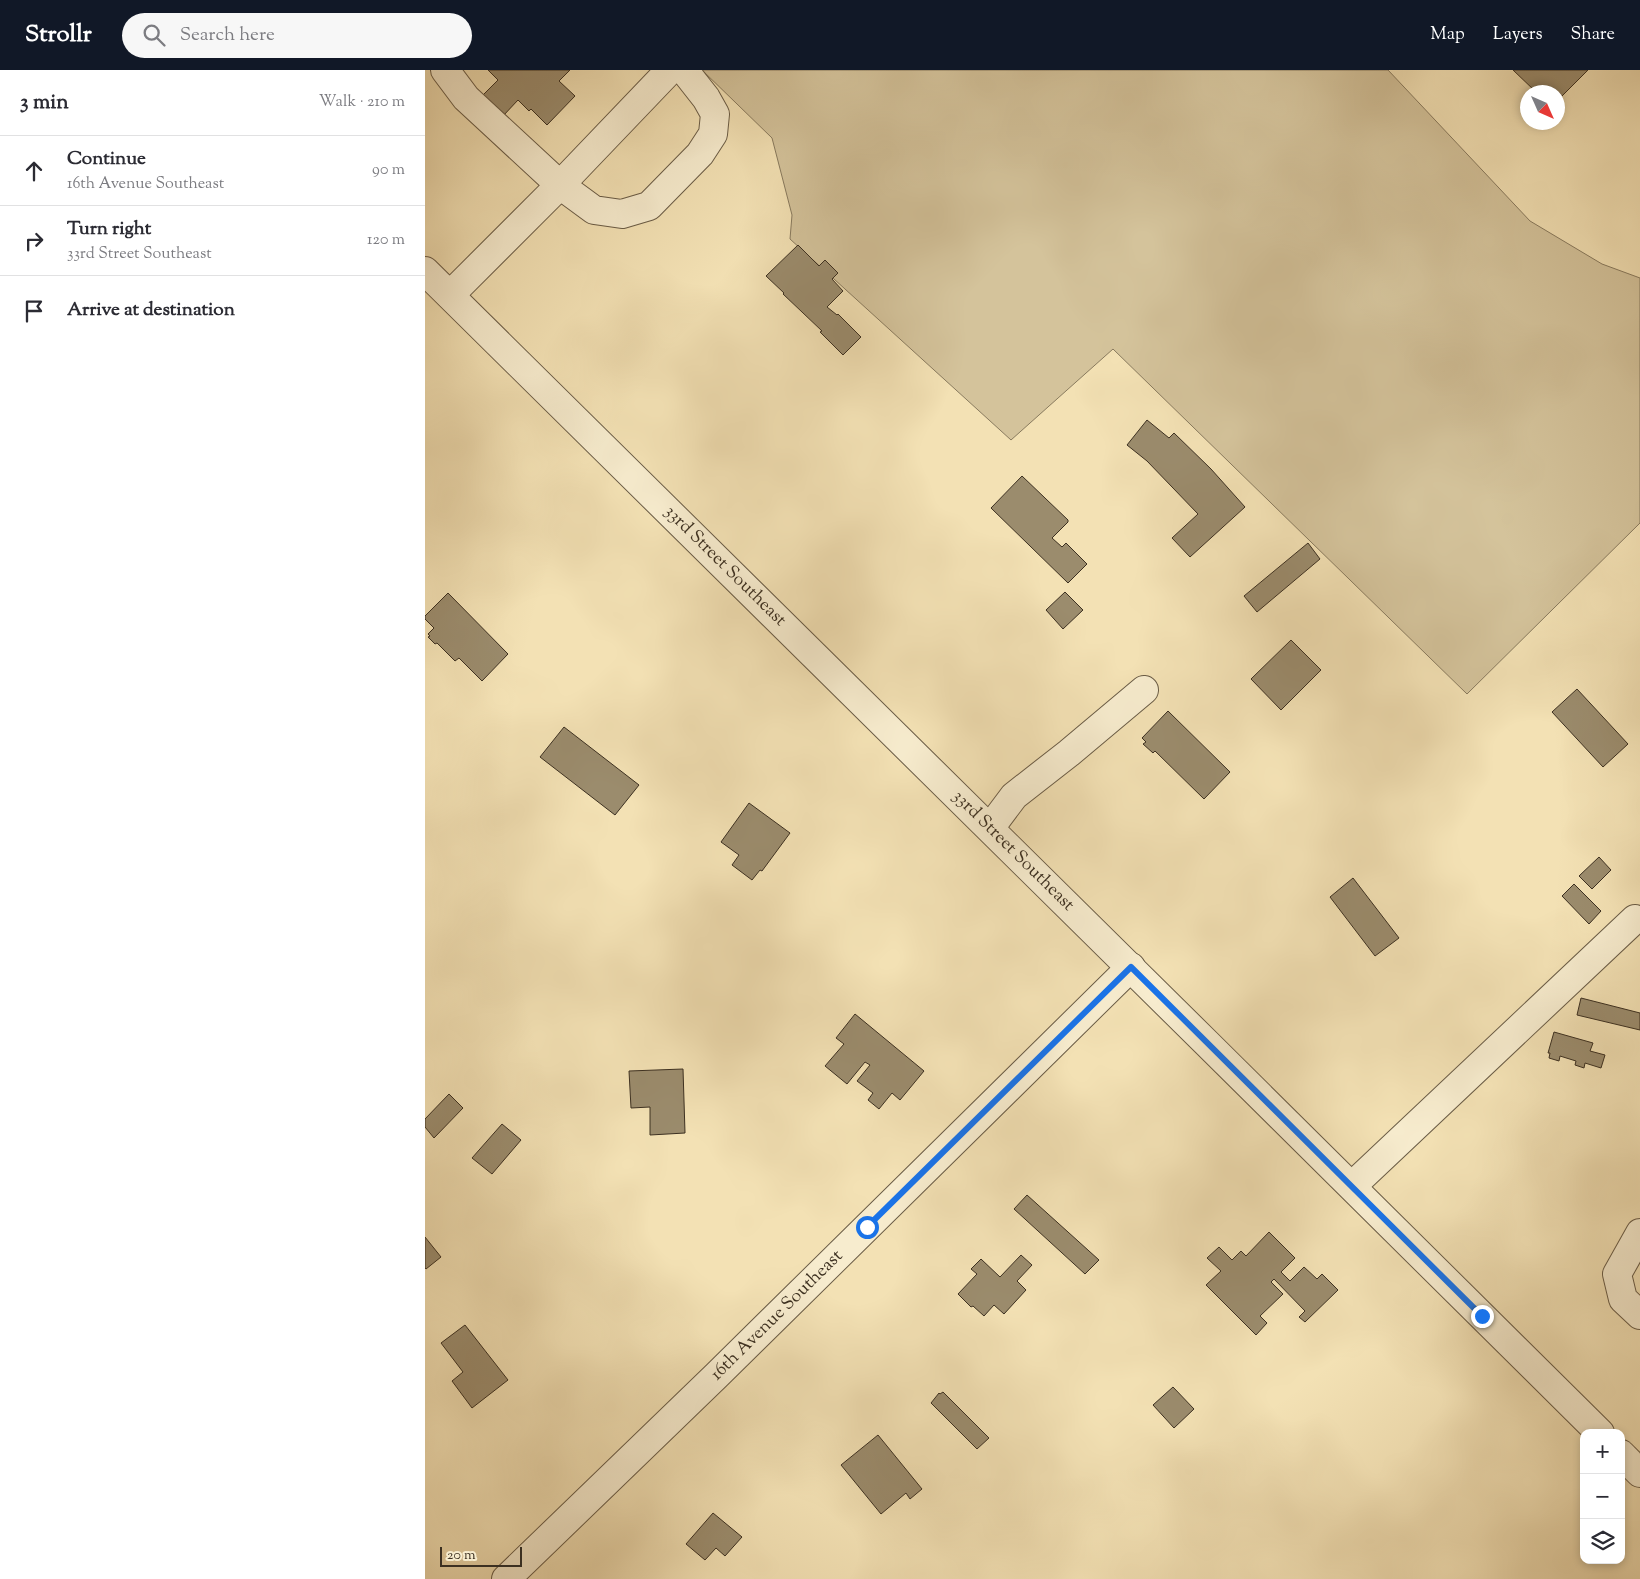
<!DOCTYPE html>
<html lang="en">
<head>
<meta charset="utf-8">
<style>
	body { margin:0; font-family:"Sorts Mill Goudy",serif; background:#f7f7f7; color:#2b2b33 }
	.controls { position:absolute; right:15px; bottom:15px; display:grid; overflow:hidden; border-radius:10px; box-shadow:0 2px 8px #0003 }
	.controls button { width:45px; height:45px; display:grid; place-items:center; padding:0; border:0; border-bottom:1px solid #e1e1e2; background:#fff; color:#2b2b33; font:25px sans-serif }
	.compass { position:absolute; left:1095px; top:15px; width:45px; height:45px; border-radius:50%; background:#fff; box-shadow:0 2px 8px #0003; rotate:135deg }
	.scale { position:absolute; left:15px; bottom:12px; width:82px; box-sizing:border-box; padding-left:5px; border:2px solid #3c3021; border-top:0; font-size:14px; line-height:18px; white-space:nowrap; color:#3c3021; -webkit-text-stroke:4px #f7ecce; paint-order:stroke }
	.stop { position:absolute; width:15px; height:15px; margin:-11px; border:4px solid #1a73e8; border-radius:50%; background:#fff }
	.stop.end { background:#1a73e8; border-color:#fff; box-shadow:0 1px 5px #0008 }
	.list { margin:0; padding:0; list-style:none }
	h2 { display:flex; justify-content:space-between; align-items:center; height:65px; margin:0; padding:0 20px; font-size:21px }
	h2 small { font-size:16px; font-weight:400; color:#7c7c81 }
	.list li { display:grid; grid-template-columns:32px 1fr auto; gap:15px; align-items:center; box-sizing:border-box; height:70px; padding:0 20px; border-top:1px solid #e1e1e2 }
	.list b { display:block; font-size:19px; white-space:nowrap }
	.list p { margin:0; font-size:16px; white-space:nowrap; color:#7c7c81 }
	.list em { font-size:16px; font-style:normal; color:#7c7c81 }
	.icon { flex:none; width:28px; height:28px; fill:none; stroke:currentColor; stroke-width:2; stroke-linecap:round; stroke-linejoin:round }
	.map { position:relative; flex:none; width:1215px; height:1509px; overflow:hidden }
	header { display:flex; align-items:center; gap:30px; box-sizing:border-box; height:70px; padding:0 25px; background:#111827; color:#fff }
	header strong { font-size:24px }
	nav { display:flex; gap:28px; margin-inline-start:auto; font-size:18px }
	.search { width:350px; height:45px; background:#f7f7f7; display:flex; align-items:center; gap:12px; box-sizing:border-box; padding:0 18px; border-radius:28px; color:#7c7c81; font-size:19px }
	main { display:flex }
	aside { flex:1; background:#fff }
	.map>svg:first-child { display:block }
	.green { fill:#d4c39b; stroke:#887a5e }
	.building { fill:#9b8c6d; stroke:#3c3021 }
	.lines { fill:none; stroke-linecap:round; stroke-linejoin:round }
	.minor-casing { stroke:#6a5c46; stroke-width:30 }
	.minor { stroke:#f7ecce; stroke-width:28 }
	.route { stroke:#1a73e8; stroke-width:6 }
	.labels { text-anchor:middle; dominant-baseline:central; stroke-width:5; stroke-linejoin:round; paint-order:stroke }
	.street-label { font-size:18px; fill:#3c3021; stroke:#f7ecce }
</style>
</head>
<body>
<header>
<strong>Strollr</strong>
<div class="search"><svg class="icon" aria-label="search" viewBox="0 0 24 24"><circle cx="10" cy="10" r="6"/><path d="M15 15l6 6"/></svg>Search here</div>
<nav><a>Map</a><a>Layers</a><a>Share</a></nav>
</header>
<main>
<aside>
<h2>3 min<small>Walk · 210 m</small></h2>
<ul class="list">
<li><svg class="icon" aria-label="ahead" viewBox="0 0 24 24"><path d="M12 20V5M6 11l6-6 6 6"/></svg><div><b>Continue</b><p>16th Avenue Southeast</p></div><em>90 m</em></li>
<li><svg class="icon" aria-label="right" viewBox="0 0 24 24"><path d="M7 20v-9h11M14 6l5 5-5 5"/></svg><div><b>Turn right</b><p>33rd Street Southeast</p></div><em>120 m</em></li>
<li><svg class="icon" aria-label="arrive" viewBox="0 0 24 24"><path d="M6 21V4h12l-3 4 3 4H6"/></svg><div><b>Arrive at destination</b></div></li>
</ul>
</aside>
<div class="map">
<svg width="1215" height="1509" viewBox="0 0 1215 1509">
	<rect width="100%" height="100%" fill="#f3e1b4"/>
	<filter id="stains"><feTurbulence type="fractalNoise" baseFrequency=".004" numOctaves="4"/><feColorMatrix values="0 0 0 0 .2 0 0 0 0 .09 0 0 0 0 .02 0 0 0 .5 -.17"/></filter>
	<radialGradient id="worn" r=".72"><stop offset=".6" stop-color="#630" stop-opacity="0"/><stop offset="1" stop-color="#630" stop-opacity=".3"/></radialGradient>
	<path class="green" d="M277,0H963L1105,151L1177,194L1215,208V453L1042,624L688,279L586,370L365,169L367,145L347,68Z"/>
	<g class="building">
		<path d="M63,0H145L134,11L150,26L122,55L106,39L104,41L93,30L78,46L57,26L73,10Z"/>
		<path d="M1088,0H1163L1132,31V22H1111Z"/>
		<path d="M373,175L394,196L400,190L413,203L407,209L418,221L402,237L412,245L413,244L436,267L418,285L395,262L397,261L358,224L359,223L341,206Z"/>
		<path d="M722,350L744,368L749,363L786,399L820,437L765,487L747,468L773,444L722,391L702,375Z"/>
		<path d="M597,406L643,450V452L627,468L637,477L641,473L662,494L643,513L566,438Z"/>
		<path d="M883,473L895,489L832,542L819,526Z"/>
		<path d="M640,522L658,540L638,559L621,540Z"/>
		<path d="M23,523L83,584L57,611L34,588L30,591L12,573L10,574L3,567L5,566L3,564L9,558L0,549V546Z"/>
		<path d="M866,570L896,600L856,640L826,609Z"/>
		<path d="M1152,619L1203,674L1178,697L1127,642Z"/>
		<path d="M743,641L805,702L779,729L730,681L728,683L718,674L721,672L717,668Z"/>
		<path d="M139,657L214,715L190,745L115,687Z"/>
		<path d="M324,733L365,763L337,801L335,800L327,810L307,795L314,785L296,772Z"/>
		<path d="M1174,787L1186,800L1167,819L1154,806Z"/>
		<path d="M928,808L974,868L950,886L905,827Z"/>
		<path d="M1149,814L1176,841L1164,854L1137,826Z"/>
		<path d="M1156,928L1215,943V960L1152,945Z"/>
		<path d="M430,944L499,1001L475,1030L467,1023L454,1039L443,1030L448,1023L432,1011L445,995L440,992L422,1014L400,996L419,974L411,968Z"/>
		<path d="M1129,962L1168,973L1165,981L1180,985L1176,998L1160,993L1159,998L1150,995L1151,991L1135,986L1134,991L1124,988L1125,983H1123Z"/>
		<path d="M258,999L260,1063L225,1065V1037L206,1038L204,1001Z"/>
		<path d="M24,1024L38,1038L9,1068L0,1057V1049Z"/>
		<path d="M77,1054L96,1070L67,1104L47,1088Z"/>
		<path d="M602,1125L674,1190L660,1204L589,1139Z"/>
		<path d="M844,1162L870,1188L856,1202L865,1211L879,1197L892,1209L897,1204L913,1220L880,1252L874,1247L880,1241L849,1209L846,1212L858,1224L835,1246L842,1253L831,1265L781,1215L796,1201L782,1188L794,1177L807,1190L816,1181L821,1186Z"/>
		<path d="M0,1167L16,1187L1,1199L0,1198Z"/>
		<path d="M596,1185L607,1195L592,1211L601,1220L579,1244L569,1235L559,1246L548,1236L546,1237L533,1224L552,1204L546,1199L556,1189L575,1207Z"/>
		<path d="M40,1255L83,1310L47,1338L27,1311L38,1302L16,1273Z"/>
		<path d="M748,1317L769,1339L749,1358L728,1335Z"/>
		<path d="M518,1322L564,1368L552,1379L506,1333L514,1323L515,1324Z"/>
		<path d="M453,1365L497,1419L485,1429L481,1423L456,1444L416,1395Z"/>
		<path d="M288,1443L317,1467L300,1486L291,1478L280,1490L261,1474Z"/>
	</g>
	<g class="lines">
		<defs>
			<g id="minor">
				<path d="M20,0L41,28L135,115L169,140L197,144L224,136L275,84L288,64L290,44L281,28L259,0"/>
				<path id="s1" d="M0,201C392,587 784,975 1175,1363"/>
				<path d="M25,225L135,115L245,0"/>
				<path d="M565,758L589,726L644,683L719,620"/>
				<path d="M927,1116L1210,849"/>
				<path d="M1215,1163L1192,1204L1198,1229L1215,1245"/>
				<path d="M1196,1384L1215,1403"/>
				<path id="s2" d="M81,1509L292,1305L706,897"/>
			</g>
		</defs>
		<use href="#minor" class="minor-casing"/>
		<use href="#minor" class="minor"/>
	</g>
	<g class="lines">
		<path class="route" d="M442,1157L706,897L1057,1246"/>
	</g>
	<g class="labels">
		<g class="street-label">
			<text stroke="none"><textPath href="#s1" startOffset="421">33rd Street Southeast</textPath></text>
			<text stroke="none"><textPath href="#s1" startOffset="826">33rd Street Southeast</textPath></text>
			<text stroke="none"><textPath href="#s2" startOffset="378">16th Avenue Southeast</textPath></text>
		</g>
	</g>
	<rect width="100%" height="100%" filter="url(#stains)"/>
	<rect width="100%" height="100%" fill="url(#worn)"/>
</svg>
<div class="controls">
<button>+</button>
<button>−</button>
<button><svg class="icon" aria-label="layers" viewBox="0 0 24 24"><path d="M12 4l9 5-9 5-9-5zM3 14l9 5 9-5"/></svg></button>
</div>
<svg class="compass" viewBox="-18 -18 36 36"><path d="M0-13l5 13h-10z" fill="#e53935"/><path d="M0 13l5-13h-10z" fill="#7c7c81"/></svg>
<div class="scale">20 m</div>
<div class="stop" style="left:442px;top:1157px"></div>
<div class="stop end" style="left:1057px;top:1246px"></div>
</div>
</main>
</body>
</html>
